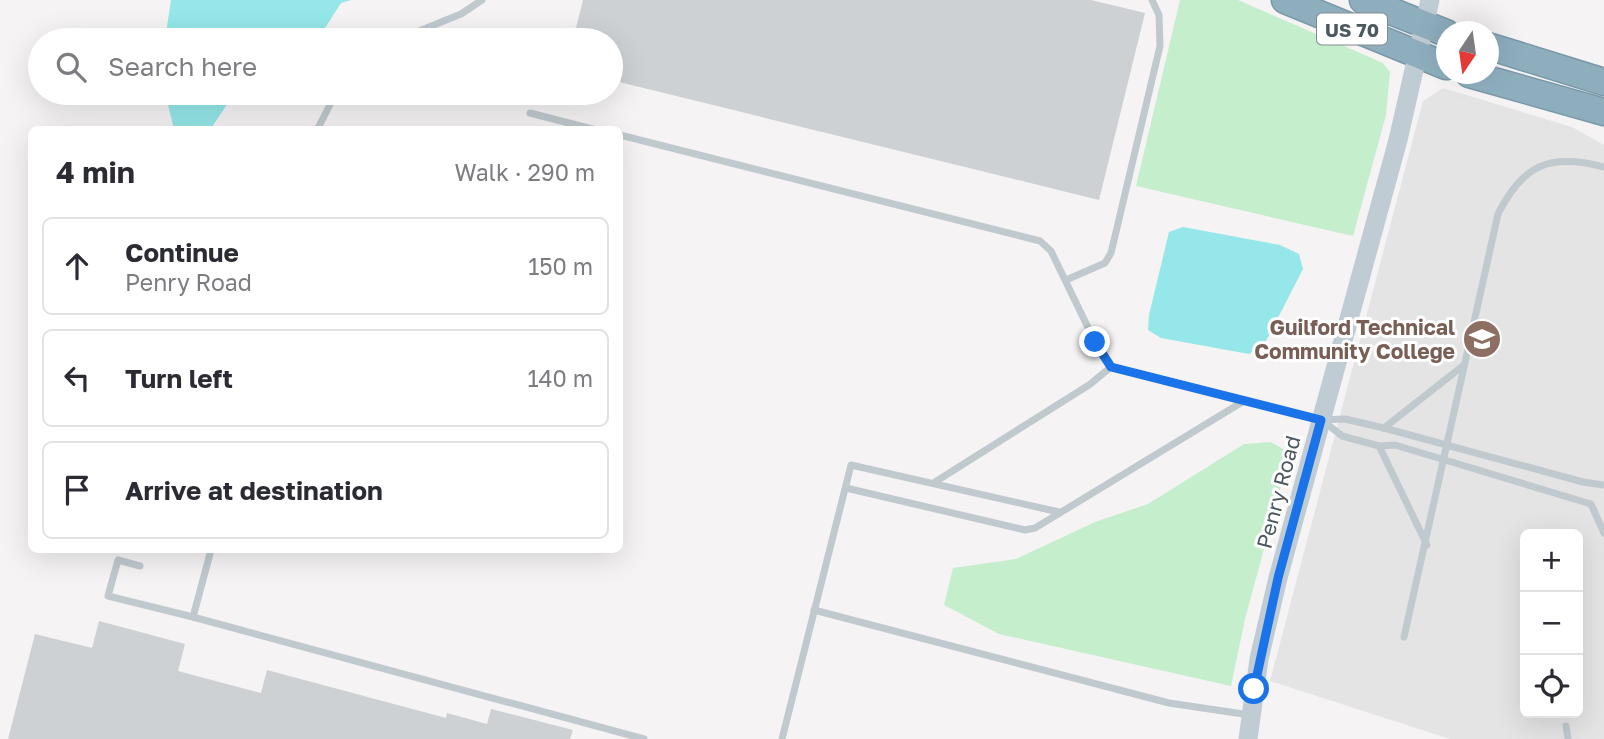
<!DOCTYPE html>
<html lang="en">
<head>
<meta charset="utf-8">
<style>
	body { margin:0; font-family:"Golos Text",sans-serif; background:#f2f2f3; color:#2b2b33 }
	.controls { position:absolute; right:21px; bottom:21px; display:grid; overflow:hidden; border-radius:10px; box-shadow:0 7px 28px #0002 }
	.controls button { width:63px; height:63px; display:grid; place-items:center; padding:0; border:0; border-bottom:2px solid #e1e1e2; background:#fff; color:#2b2b33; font:35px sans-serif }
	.compass { position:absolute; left:1436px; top:21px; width:63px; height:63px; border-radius:50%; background:#fff; box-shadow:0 7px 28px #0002; rotate:193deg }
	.stop { position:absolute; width:21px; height:21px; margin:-16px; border:5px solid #1a73e8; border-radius:50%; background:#fff }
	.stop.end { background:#1a73e8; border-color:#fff; box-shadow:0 2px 7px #0008 }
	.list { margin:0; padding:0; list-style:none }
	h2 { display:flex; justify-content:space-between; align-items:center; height:91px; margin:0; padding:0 28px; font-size:30px }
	h2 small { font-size:23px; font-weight:400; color:#7c7c81 }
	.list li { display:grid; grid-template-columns:46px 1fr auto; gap:21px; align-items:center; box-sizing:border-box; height:98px; margin:0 14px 14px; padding:0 14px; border:2px solid #e1e1e2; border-radius:10px }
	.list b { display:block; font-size:26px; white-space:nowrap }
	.list p { margin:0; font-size:23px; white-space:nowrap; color:#7c7c81 }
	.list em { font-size:23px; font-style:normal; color:#7c7c81 }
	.icon { flex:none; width:38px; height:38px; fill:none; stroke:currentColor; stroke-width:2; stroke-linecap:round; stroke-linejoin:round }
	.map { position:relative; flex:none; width:1604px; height:739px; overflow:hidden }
	.search { position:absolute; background:#fff; box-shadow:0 7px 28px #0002; left:28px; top:28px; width:595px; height:77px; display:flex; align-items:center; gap:18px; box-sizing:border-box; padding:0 24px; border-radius:38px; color:#7c7c81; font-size:26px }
	.panel { position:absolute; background:#fff; box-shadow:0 7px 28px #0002; left:28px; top:126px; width:595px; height:427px; border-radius:10px }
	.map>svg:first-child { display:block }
	.education { fill:#e5e4e4; fill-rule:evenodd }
	.green { fill:#c5eecd }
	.water { fill:#95e7e9 }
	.building { fill:#cdd1d4 }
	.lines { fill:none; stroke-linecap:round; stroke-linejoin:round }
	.highway-casing { stroke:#7999aa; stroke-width:29 }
	.lane { stroke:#bfc9ce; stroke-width:7 }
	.secondary { stroke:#c0ccd3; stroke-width:19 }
	.highway { stroke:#8eaebe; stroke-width:26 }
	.route { stroke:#1a73e8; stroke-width:9 }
	.labels { text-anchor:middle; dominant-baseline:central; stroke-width:6; stroke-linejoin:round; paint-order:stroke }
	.shield { fill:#fff; stroke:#818b8f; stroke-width:2 }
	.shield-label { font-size:19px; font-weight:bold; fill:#4b595f }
	.education-label { font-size:21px; font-weight:bold; fill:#785e54; stroke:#fff; text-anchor:end }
	.street-label { font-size:21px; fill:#4b595f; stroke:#fff }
</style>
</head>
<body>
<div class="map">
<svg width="1604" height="739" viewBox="0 0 1604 739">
	<rect width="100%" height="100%" fill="#f5f3f3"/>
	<path class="education" d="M1443,88L1572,127L1604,145V739H1450L1270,681L1423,101ZM1525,534H1578V713H1525Z"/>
	<g class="green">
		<path d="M1180,0H1238L1383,63L1390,72L1386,115L1353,236L1136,186Z"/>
		<path d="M1271,442L1290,453L1245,619L1231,686L999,634L944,605L953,568L1016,559L1095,522L1148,504L1244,444Z"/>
	</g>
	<g class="water">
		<path d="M171,0H351L341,3L325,28L309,40H165Z"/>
		<path d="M165,93H246L241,101L230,100L210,130L174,129Z"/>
		<path d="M1183,227L1280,245L1299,254L1303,269L1266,341L1249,354L1161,338L1148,330L1149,315L1169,232Z"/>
	</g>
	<g class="building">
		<path d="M583,0H1091L1145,13L1099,200L611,80V40H573Z"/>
		<path d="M99,621L185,644L178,671L261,693L267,670L446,718L447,713L487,724L491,709L573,730L570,739H8L35,634L92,648Z"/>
	</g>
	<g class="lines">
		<defs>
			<g id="highway">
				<path d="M1285,0L1446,66"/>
				<path d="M1363,0L1446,33"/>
				<path d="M1488,46L1604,82"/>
				<path d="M1469,74L1604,112"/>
			</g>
		</defs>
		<use href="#highway" class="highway-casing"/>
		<g class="lane">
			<path d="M397,40L461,14L482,0"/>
			<path d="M530,113L596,130"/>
			<path d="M317,130L336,93"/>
			<path d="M620,135L1040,241L1051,251L1095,342L1111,367"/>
			<path d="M1066,280L1105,263L1111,253L1160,46L1159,15L1152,0"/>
			<path d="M1322,420L1342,436L1379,446L1427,545"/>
			<path d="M1384,428L1464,365"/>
			<path d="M1379,446L1395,445L1591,504L1604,533"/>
			<path d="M935,482L1089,385L1111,367L1321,420L1345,419L1384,428L1583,482L1604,485"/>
			<path d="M846,488L1025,530L1035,528L1244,401"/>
			<path d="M211,550L193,617L644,739"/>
			<path d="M140,566L118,560L108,596L193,617"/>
			<path d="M814,610L1169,703L1250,715"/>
			<path d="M1404,637L1498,214C1523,164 1550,153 1604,167"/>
			<path d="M1566,726L1568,739"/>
			<path d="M782,739L851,465L1059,512"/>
		</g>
		<path class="secondary" d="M1248,739L1259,659L1278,578L1398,140L1430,0"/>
		<use href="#highway" class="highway"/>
	</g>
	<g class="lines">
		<path class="route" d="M1095,342L1111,367L1321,420L1278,578L1254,689"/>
	</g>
	<defs>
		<symbol id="university-disc" viewBox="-11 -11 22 22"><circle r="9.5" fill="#8d6e63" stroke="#fff"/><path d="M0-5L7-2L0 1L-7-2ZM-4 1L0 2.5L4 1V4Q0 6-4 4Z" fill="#fff"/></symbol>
	</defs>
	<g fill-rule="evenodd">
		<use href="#university-disc" x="1460" y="317" width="44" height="44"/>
	</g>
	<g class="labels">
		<rect class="shield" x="1317" y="13.5" width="70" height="31" rx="5"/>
		<g class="shield-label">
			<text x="1352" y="29">US 70</text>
		</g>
		<g class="education-label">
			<text x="1455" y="327">Guilford Technical<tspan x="1455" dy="24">Community College</tspan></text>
		</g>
		<g class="street-label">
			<text transform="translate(1278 492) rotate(-75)">Penry Road</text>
		</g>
	</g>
</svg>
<div class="controls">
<button>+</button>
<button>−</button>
<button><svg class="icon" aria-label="locate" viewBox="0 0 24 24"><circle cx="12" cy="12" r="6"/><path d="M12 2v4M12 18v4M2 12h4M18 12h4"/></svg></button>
</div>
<svg class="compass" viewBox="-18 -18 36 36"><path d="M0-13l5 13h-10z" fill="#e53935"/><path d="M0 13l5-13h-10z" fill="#7c7c81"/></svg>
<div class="stop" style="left:1254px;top:689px"></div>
<div class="stop end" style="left:1095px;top:342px"></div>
<div class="search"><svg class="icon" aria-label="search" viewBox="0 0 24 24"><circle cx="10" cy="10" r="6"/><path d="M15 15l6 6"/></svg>Search here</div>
<section class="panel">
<h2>4 min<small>Walk · 290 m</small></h2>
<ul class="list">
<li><svg class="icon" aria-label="ahead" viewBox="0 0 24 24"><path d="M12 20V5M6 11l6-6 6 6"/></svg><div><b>Continue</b><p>Penry Road</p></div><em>150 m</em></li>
<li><svg class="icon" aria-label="left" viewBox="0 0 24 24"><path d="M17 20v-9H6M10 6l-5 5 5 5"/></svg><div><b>Turn left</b></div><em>140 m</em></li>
<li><svg class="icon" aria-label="arrive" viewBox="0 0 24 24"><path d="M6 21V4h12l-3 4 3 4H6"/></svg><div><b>Arrive at destination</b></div></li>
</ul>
</section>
</div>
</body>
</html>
